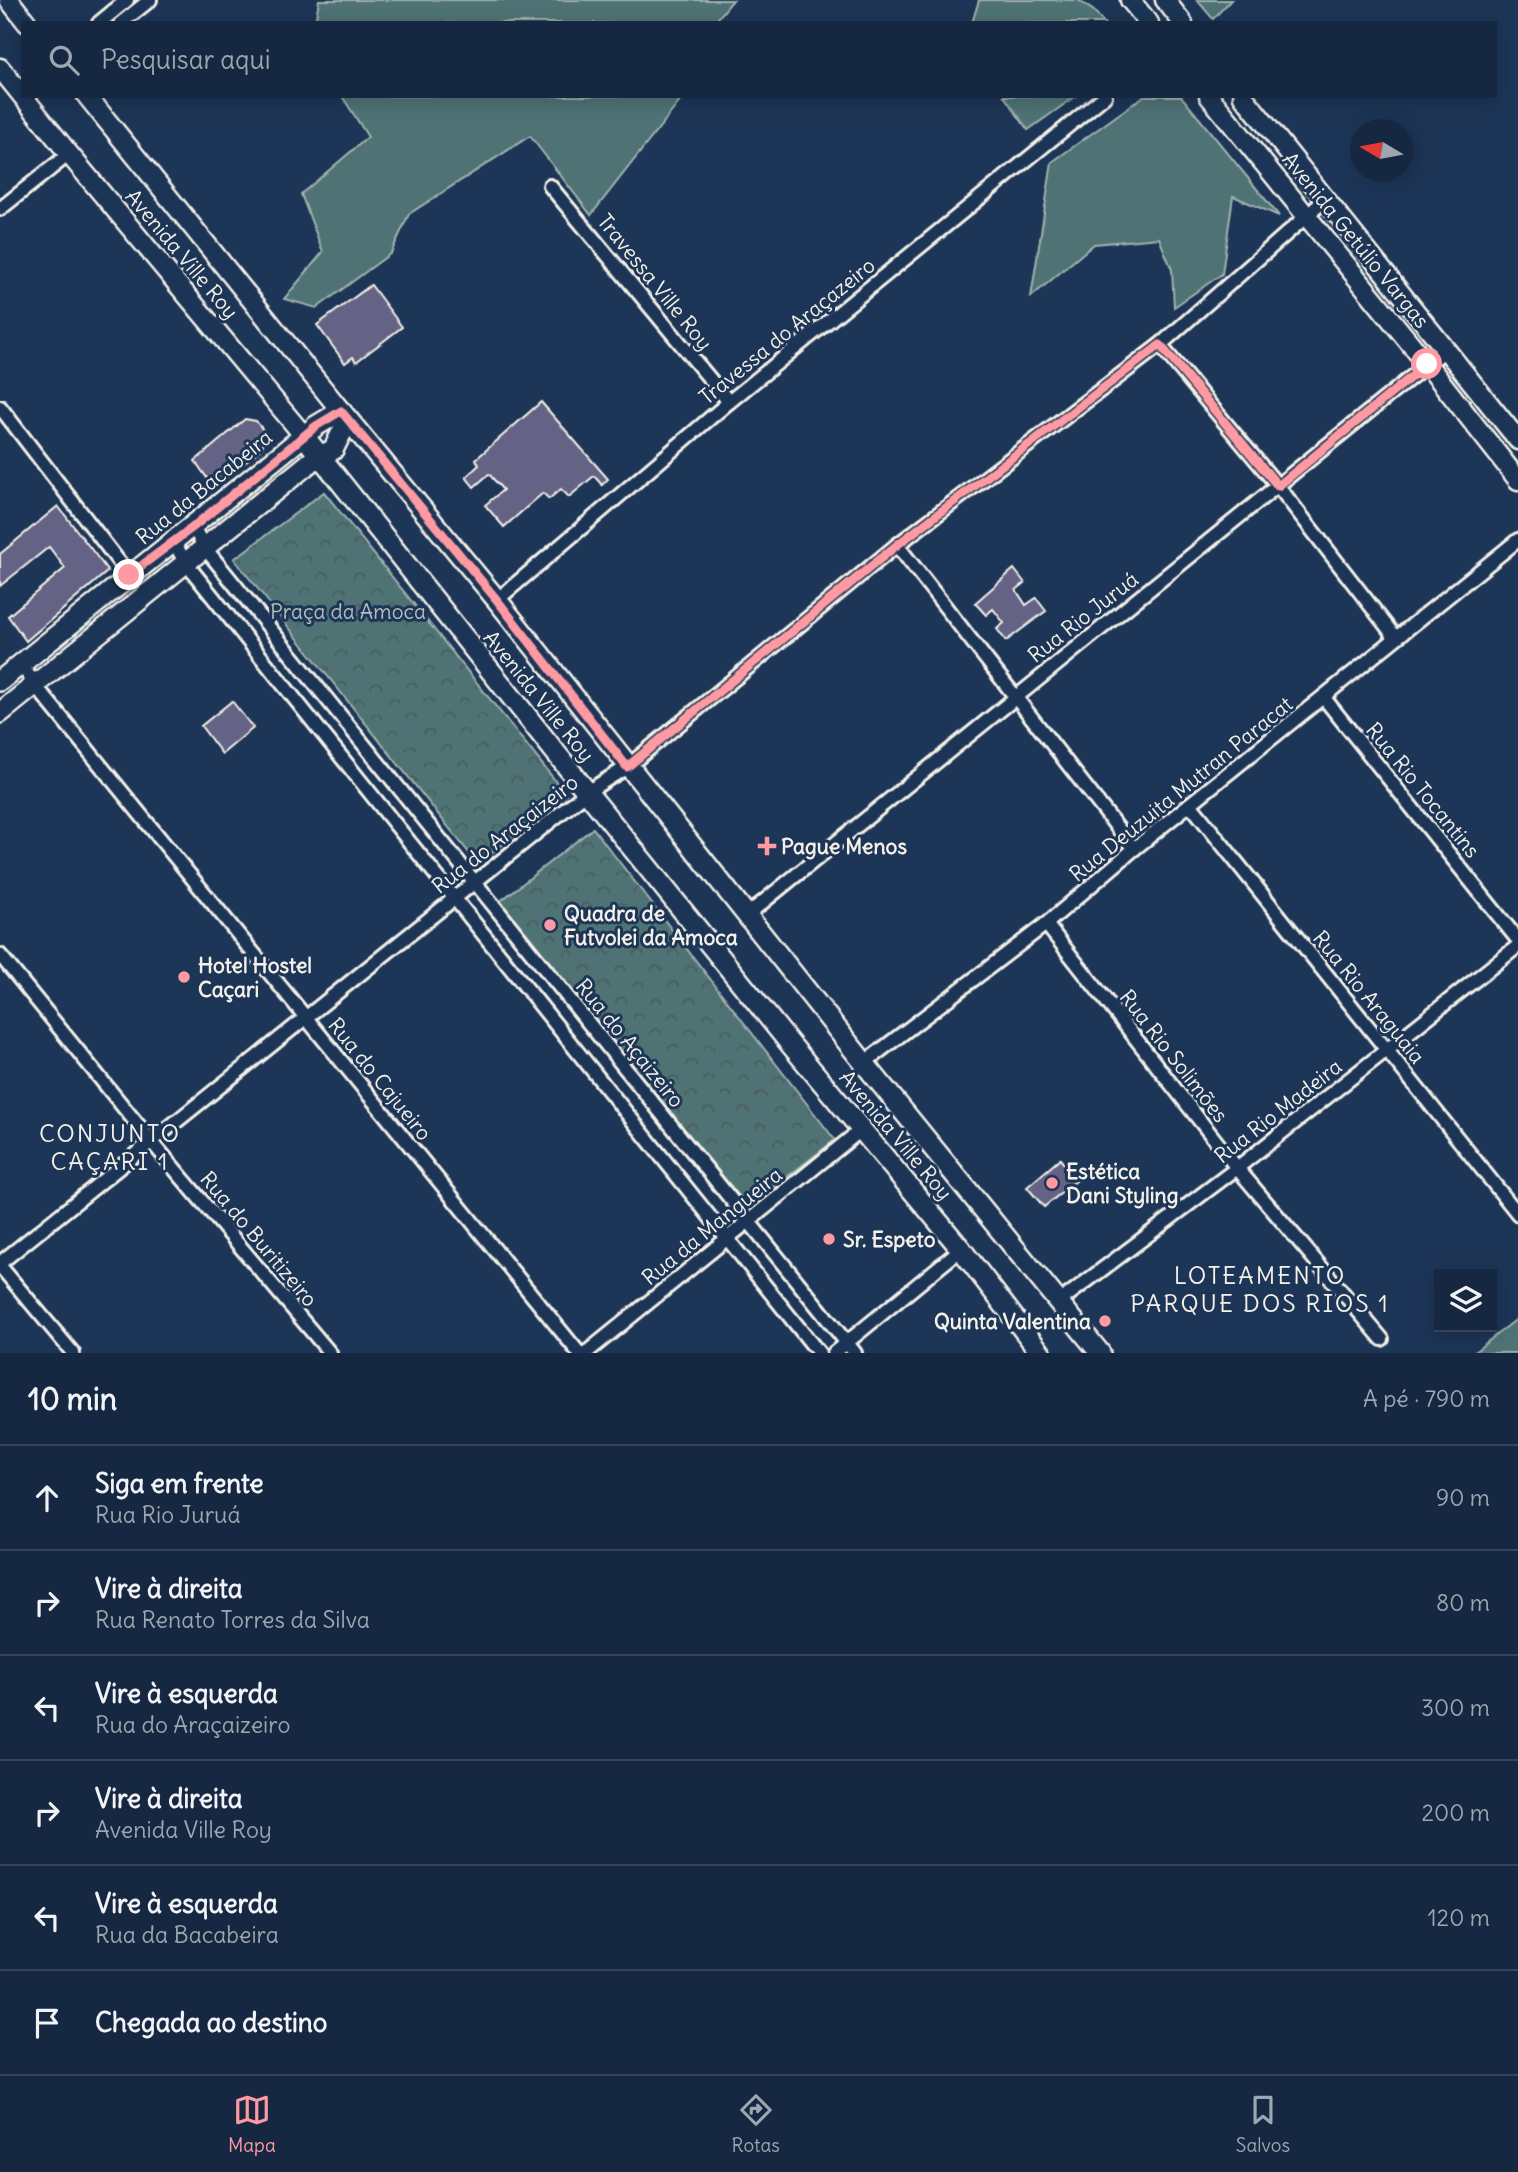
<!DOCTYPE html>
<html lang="pt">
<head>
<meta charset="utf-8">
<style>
	body { margin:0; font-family:Delius,sans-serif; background:#1f3048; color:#f1f3f6 }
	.controls { position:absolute; right:21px; bottom:21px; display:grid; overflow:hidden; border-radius:0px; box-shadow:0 4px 18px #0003 }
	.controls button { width:63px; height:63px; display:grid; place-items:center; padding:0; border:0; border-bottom:2px solid #35445a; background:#162841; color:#f1f3f6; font:35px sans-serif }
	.compass { position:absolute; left:1350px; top:119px; width:63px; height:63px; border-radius:50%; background:#162841; box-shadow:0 4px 18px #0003; rotate:280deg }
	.stop { position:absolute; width:21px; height:21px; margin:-16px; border:5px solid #ff9aa2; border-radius:50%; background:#fff }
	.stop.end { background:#ff9aa2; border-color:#fff; box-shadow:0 2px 7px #0008 }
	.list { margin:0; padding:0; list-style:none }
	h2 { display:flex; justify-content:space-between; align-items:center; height:91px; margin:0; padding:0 28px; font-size:30px }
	h2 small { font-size:23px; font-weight:400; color:#9ea6b1 }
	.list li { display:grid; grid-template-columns:46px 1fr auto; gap:21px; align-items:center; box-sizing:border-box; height:105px; padding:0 28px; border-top:2px solid #35445a }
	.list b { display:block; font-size:26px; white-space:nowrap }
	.list p { margin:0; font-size:23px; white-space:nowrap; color:#9ea6b1 }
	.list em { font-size:23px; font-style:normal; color:#9ea6b1 }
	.icon { flex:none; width:38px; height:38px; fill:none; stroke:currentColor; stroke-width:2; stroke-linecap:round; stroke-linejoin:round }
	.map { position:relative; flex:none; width:1518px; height:1353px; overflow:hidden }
	.search { position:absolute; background:#162841; box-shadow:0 4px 18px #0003; left:21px; right:21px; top:21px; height:77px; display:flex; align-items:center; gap:18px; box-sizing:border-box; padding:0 24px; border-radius:0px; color:#9ea6b1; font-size:26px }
	.sheet { height:721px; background:#162841 }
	nav { display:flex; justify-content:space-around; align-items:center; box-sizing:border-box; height:98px; border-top:2px solid #35445a; background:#162841; font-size:19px; color:#9ea6b1 }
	nav a { display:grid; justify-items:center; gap:4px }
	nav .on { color:#ff9aa2 }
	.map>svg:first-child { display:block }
	.grass { fill:#4f7374; stroke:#a2b2ae; stroke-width:2 }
	.forest { fill:url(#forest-crowns); stroke:#a2b2ae; stroke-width:2 }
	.building { fill:#656485; stroke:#f4f1e8; stroke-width:2 }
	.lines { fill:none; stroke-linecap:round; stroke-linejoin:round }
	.minor-casing { stroke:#f4f1e8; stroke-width:18 }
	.secondary-casing { stroke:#f4f1e8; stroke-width:23 }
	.primary-casing { stroke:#f4f1e8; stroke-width:24 }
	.minor { stroke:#1d3557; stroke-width:12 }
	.secondary { stroke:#1d3557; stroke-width:18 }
	.primary { stroke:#1d3557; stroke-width:19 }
	.route { stroke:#ff9aa2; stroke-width:9 }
	.poi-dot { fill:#ff9aa2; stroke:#1d3557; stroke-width:2.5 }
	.labels { text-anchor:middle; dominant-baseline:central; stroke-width:6; stroke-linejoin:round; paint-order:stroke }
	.street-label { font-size:21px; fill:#f4f1e8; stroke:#1d3557 }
	.park-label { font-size:21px; fill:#b2bfba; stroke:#1d3557 }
	.poi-label { font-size:21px; font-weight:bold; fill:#f4f1e8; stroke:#1d3557; text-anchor:start }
	.quarter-label { font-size:24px; letter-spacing:2px; fill:#f4f1e8; stroke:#1d3557 }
</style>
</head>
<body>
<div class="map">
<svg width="1518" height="1353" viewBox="0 0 1518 1353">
	<defs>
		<pattern id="forest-crowns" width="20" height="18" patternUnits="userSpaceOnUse" patternTransform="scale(1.75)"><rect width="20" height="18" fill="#4f7374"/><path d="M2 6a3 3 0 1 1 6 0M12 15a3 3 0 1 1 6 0" fill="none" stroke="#4c5b5b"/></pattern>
	</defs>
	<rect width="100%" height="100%" fill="#1d3557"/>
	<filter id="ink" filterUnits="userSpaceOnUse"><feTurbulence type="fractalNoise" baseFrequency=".0143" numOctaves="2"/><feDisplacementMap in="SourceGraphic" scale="14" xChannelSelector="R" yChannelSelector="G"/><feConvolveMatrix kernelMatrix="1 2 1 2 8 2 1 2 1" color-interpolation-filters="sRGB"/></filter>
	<g filter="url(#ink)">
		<g class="grass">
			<path d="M319,0H733L714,23H315Z"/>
			<path d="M979,0H1078L1094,11L1104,23H972Z"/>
			<path d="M1197,0H1231L1213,19Z"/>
			<path d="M342,96H684L591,215L530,136L409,214L391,253L317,308L284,299L323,252L301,194L368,137Z"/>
			<path d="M1004,96H1076L1028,130Z"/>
			<path d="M1144,96H1181L1279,216L1233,196L1222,274L1174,307L1172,270L1159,238L1094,244L1031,297L1052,162Z"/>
			<path d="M1518,1318V1353H1473Z"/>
		</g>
		<g class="forest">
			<path d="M324,492L566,794L478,864L234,559Z"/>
			<path d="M593,828L835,1140L748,1207L498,903Z"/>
		</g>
		<g class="building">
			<path d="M371,285L402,327L356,362L353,357L345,363L317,325Z"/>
			<path d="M541,402L608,479L602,485L594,476L569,497L561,489L549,499L543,493L504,527L485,505L503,490L489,474L474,487L466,477L479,465L476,459Z"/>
			<path d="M245,419L256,421L266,434L262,448L214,488L195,461Z"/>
			<path d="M58,506L108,571L26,641L8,616L65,568L49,547L0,586V554Z"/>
			<path d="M1014,569L1025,583L1016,590L1026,605L1036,598L1046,611L1006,641L997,629L1004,623L993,609L986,615L975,603Z"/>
			<path d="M232,701L253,728L222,754L201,726Z"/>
			<path d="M1060,1159L1077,1180L1044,1207L1027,1187Z"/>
		</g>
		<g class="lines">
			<defs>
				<g id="minor">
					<path d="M99,23L127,0"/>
					<path d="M121,23L150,0"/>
					<path d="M550,186L729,402"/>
					<path d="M0,209L69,154"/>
					<path d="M1160,345L1278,486L1395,637"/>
					<path d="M0,407L129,575"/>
					<path d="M193,527L205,548C421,817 639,1084 855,1353"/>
					<path d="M174,542L185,562L819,1353"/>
					<path d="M897,545L1134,849"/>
					<path d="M497,600L729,402L1105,96"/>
					<path d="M22,665L35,685L579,1353"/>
					<path d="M1324,698L1518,940"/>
					<path d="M1190,804L1518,1214"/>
					<path d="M747,915L1445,350"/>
					<path d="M1046,924L1237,1168L1382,1339"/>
					<path d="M0,955L151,1141L330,1353"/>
					<path d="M864,1063L1046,924L1134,849L1518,540"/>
					<path d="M0,1263L587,792L627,767L897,545L1160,345L1327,198"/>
					<path d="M0,1266L73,1353"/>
					<path d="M1059,1302L1237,1168L1518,946"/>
					<path d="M586,1353L862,1129"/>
					<path d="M834,1353L961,1249"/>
				</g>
				<g id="secondary">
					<path d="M9,0L27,23"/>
					<path d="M1130,0L1149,23"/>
					<path d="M1165,0L1183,23"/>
					<path d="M0,68L69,154L304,436"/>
					<path d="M87,96L341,411"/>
					<path d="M1209,96L1427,364L1518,480"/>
					<path d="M1243,96L1518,440"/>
				</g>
				<g id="primary">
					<path d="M304,436L587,792L791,1045L961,1249L1041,1353"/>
					<path d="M0,681L316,426L341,411L497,600L864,1063L1100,1353"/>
					<path d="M0,713L318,456L333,450L348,420"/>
				</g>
			</defs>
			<use href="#minor" class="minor-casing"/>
			<use href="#secondary" class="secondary-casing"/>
			<use href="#primary" class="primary-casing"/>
			<use href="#minor" class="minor"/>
			<use href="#secondary" class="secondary"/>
			<use href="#primary" class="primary"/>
		</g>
	</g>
	<g class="lines" filter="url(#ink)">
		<path class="route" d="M129,575L193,527L316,426L341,411L497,600L627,767L897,545L1160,345L1278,486L1427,364"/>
	</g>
	<g class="poi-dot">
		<path d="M763.5 835.5h7v7h7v7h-7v7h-7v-7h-7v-7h7z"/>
		<circle cx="550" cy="925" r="7"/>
		<circle cx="184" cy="977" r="7"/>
		<circle cx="1052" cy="1183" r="7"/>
		<circle cx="829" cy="1239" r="7"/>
		<circle cx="1105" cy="1321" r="7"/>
	</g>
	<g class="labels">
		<g class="street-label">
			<text transform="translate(1356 240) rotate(51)">Avenida Getúlio Vargas</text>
			<text transform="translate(182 254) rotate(50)">Avenida Ville Roy</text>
			<text transform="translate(655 282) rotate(51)">Travessa Ville Roy</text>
			<text transform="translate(787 331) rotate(-39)">Travessa do Araçazeiro</text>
			<text transform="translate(204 487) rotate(-39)">Rua da Bacabeira</text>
			<text transform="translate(1083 617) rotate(-38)">Rua Rio Juruá</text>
			<text transform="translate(539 696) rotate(51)">Avenida Ville Roy</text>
			<text transform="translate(1181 789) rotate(-39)">Rua Deuzuita Mutran Paracat</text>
			<text transform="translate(1423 790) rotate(51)">Rua Rio Tocantins</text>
			<text transform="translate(505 834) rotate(-38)">Rua do Araçaizeiro</text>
			<text transform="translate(1369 997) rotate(51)">Rua Rio Araguaia</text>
			<text transform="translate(630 1043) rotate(51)">Rua do Açaizeiro</text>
			<text transform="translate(1174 1056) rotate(52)">Rua Rio Solimões</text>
			<text transform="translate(380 1079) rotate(51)">Rua do Cajueiro</text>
			<text transform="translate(1278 1111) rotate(-38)">Rua Rio Madeira</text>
			<text transform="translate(896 1135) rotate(50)">Avenida Ville Roy</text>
			<text transform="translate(712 1226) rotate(-39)">Rua da Mangueira</text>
			<text transform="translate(259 1239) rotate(50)">Rua do Buritizeiro</text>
		</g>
		<g class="park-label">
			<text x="348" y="611">Praça da Amoca</text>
		</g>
		<g class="poi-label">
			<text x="781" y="846">Pague Menos</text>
			<text x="564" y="913">Quadra de<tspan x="564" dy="24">Futvolei da Amoca</tspan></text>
			<text x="198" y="965">Hotel Hostel<tspan x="198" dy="24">Caçari</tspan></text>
			<text x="1066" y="1171">Estética<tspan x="1066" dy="24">Dani Styling</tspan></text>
			<text x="843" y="1239">Sr. Espeto</text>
			<text x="1091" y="1321" text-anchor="end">Quinta Valentina</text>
		</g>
		<g class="quarter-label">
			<text x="110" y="1133">CONJUNTO<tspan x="110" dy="28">CAÇARI 1</tspan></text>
			<text x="1260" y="1275">LOTEAMENTO<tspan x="1260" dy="28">PARQUE DOS RIOS 1</tspan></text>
		</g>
	</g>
</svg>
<div class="controls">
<button><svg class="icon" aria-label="layers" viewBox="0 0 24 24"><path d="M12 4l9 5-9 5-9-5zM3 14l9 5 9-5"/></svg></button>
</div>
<svg class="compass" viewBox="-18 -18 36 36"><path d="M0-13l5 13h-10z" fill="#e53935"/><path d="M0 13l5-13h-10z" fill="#9ea6b1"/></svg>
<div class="stop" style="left:1427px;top:364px"></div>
<div class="stop end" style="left:129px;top:575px"></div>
<div class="search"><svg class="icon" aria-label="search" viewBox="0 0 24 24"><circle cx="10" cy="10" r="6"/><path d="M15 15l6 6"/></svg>Pesquisar aqui</div>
</div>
<section class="sheet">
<h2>10 min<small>A pé · 790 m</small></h2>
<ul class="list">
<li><svg class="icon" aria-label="ahead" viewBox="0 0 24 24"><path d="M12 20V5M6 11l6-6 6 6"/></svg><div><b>Siga em frente</b><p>Rua Rio Juruá</p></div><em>90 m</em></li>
<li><svg class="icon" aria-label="right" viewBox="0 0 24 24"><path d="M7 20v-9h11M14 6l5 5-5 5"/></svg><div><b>Vire à direita</b><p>Rua Renato Torres da Silva</p></div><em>80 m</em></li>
<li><svg class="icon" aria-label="left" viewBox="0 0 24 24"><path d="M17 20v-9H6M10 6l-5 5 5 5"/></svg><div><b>Vire à esquerda</b><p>Rua do Araçaizeiro</p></div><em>300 m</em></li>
<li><svg class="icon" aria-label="right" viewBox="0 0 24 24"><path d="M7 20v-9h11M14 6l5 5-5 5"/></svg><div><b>Vire à direita</b><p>Avenida Ville Roy</p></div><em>200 m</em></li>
<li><svg class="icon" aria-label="left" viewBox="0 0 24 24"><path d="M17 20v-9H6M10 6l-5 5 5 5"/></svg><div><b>Vire à esquerda</b><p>Rua da Bacabeira</p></div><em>120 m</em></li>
<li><svg class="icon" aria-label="arrive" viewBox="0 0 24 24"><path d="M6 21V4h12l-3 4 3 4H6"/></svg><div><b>Chegada ao destino</b></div></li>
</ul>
</section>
<nav>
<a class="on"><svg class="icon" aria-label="map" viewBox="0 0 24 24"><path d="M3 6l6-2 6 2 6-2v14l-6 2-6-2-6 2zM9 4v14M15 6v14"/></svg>Mapa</a>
<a><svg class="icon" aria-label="directions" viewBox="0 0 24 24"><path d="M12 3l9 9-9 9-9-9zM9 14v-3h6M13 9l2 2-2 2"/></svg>Rotas</a>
<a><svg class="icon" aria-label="saved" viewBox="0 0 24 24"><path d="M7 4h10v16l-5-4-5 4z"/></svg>Salvos</a>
</nav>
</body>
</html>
